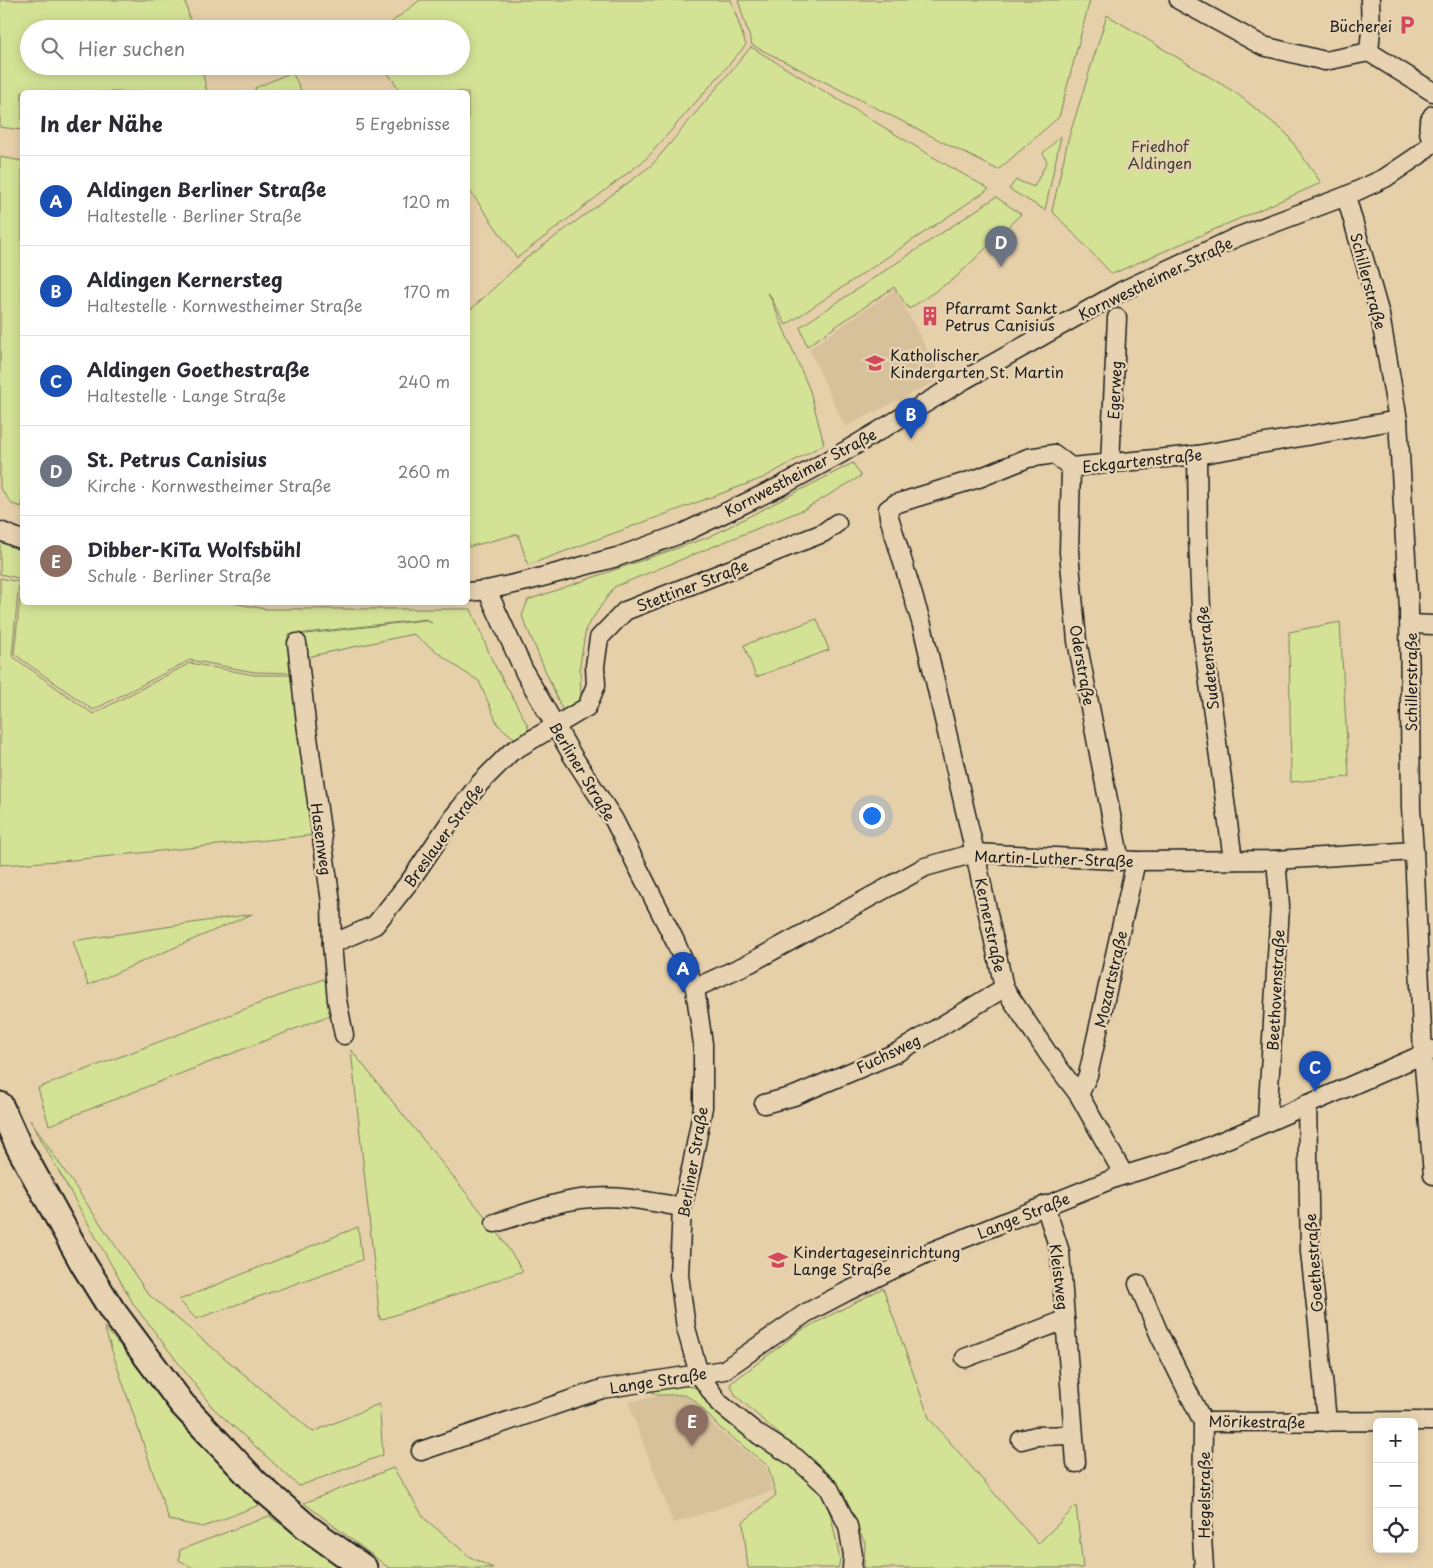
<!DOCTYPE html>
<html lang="de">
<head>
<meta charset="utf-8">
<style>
	body { margin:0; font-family:"Playpen Sans",sans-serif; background:#f2f2f3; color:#2b2b33 }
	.controls { position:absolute; right:15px; bottom:15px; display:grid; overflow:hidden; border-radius:8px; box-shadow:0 2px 12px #0003 }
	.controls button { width:45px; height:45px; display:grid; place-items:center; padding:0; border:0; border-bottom:1px solid #e1e1e2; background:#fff; color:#2b2b33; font:25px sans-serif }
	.you { position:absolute; left:871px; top:815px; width:18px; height:18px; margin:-12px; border:4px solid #fff; border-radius:50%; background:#1a73e8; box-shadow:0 0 0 8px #1a73e833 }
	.badge { display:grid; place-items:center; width:32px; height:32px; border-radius:50%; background:#d1495b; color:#fff; font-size:16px; font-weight:700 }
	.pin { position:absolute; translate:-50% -41px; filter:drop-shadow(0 1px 2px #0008) }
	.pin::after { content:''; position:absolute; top:26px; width:18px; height:15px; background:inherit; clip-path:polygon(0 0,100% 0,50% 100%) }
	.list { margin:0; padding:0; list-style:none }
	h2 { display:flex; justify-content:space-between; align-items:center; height:65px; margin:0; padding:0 20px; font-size:21px }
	h2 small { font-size:16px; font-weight:400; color:#7c7c81 }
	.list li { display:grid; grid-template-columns:32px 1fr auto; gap:15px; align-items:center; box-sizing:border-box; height:90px; padding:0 20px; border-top:1px solid #e1e1e2 }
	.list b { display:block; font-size:19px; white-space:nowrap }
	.list p { margin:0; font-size:16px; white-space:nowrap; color:#7c7c81 }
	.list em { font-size:16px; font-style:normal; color:#7c7c81 }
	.icon { flex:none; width:28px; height:28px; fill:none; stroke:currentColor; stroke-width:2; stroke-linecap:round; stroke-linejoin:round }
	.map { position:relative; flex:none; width:1433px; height:1568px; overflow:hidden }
	.search { position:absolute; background:#fff; box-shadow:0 2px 12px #0003; left:20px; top:20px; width:450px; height:55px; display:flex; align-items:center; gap:12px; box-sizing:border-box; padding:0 18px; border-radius:28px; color:#7c7c81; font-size:19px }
	.panel { position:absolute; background:#fff; box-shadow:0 2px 12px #0003; left:20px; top:90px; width:450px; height:515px; border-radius:8px }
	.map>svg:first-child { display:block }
	.built { fill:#d6c19b }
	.green { fill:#d4e296; stroke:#787f59 }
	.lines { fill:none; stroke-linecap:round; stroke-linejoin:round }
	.minor-casing { stroke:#1c1c1c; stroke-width:21 }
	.secondary-casing { stroke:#1c1c1c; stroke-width:29 }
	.minor { stroke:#e7d3b1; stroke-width:18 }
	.secondary { stroke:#e7d3b1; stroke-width:25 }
	.labels { text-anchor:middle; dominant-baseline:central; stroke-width:5; stroke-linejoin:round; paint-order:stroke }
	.poi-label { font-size:15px; fill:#1c1c1c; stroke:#e7d3b1; text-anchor:start }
	.park-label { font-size:15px; fill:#414434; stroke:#e7d3b1 }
	.street-label { font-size:15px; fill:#1c1c1c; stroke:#e7d3b1 }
</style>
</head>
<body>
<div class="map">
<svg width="1433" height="1568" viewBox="0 0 1433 1568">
	<rect width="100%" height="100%" fill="#e6d0aa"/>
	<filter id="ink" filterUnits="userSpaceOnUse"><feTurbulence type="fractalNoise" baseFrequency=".02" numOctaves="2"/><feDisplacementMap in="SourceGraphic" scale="10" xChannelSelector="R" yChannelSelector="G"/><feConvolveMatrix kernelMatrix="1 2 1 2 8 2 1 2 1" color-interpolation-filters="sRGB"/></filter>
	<g filter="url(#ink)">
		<g class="built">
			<path d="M895,289L942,378L845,427L809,349Z"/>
			<path d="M657,1396H684L693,1401L717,1429L766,1467L773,1491L673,1523L628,1402Z"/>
		</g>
		<g class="green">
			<path d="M0,0H185L192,29H29V66H201L207,92H22V130L0,127Z"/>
			<path d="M420,0H731L746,45L646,159L517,258L468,188V92H401L383,66H461V29H383Z"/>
			<path d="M738,0H1090L1059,117L998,170L752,45Z"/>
			<path d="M1107,15L1236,93L1286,133L1321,183L1112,274L1052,211L1068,140Z"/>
			<path d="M751,47L933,157L989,189L786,325L768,292L810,391L824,444L763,478L528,565L518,534L468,547V312L524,260L652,165Z"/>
			<path d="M292,72L302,92H256L255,88Z"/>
			<path d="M1061,136L1045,210L1009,189L1016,180L1034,187L1047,162L1043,153Z"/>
			<path d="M0,157L22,161V507L12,504L0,488Z"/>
			<path d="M996,197L1021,214L955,278L909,309L894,287L807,346L800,327Z"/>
			<path d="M853,463L861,476L805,509L614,587L586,628L580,664L581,699L563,712L522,616L528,600L709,537Z"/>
			<path d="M0,542L22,550V602H227L265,609H471L492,660L528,726V734L518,741L498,725L479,681L464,672L413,634L293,660L289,636L425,620L432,623L426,619L288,635L294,673L254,672L190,660L93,710L14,654L22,579L0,574Z"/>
			<path d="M0,578L19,582L12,656L93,714L190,663L254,675H294L315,835L72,860L0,865Z"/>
			<path d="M817,619L829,650L756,677L744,645Z"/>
			<path d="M1340,622L1349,777L1291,782L1289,632Z"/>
			<path d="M252,914L88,985L73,941Z"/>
			<path d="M329,977L333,1014L49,1125L38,1088Z"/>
			<path d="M351,1050L496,1230L523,1271L380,1320Z"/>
			<path d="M30,1120L148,1294L313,1432L379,1404L383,1455L299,1486L213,1408L134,1305Z"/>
			<path d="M358,1227L362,1260L196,1319L179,1300Z"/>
			<path d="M883,1288L929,1418L1038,1544L1076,1506L1083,1568H864L865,1543L836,1485L736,1396L730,1384L800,1331Z"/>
			<path d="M104,1327L259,1505L203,1527L169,1520Z"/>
			<path d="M683,1385L697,1388L741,1433L793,1465L823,1495L831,1516L840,1560L838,1568H748L743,1522L776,1495L768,1466L719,1427L694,1400L684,1395H657L650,1391Z"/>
			<path d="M393,1468L425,1519L470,1557L493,1568H389L304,1503Z"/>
			<path d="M269,1516L345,1568H193L179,1560L180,1550Z"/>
		</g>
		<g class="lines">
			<defs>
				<g id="minor">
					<path d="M1179,0L1263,46L1325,61L1369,52L1433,92"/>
					<path d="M1369,52L1371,30L1370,0"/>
					<path d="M1433,115C1426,124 1428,132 1433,142"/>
					<path d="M1346,196L1380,315L1398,420L1409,609L1411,808L1414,851L1423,1054L1433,1175"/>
					<path d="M1197,455L1198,538L1202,632L1233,860"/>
					<path d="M1110,463L1117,318"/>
					<path d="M1071,467L1069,552L1077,641L1120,861"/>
					<path d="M0,531L22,540"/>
					<path d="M487,590L525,673L572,755L614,820L675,941L695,988L703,1044V1107L692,1165L682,1207L679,1275L686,1328L699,1374L719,1403L759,1435L796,1458L829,1488L848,1526L853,1555L852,1568"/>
					<path d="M468,592L487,590L527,581L617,557L683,533L783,485L842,453L964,380L1122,291L1237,237L1346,196L1385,178L1419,155L1433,142"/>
					<path d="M1410,624L1433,625"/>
					<path d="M297,643L306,723L331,902L332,944L337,1000L344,1035"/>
					<path d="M332,944L375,925L410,881L454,816L480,783L511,752L587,707L596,685L595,666L599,638L625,611L823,533L837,523"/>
					<path d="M695,988L750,963L925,867L975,853L1136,861L1276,860L1414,851"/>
					<path d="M1079,1095L1088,1075L1136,861"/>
					<path d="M764,1104L794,1096L898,1052L1004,988"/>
					<path d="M1307,1104L1310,1252L1318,1324L1327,1422"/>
					<path d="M1267,1121L1280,906L1276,860"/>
					<path d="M1124,1175L1079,1095L1049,1055L1004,988L975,853L922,625L889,517L888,509L895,504L979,478L1028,458L1054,454L1071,467L1197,455L1398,420"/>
					<path d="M1045,1205L1060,1252L1076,1463"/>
					<path d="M495,1223C526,1214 558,1200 591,1198C621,1195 652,1202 682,1207"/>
					<path d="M1138,1284L1160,1336L1203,1422L1433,1421"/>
					<path d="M965,1358L1065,1320"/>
					<path d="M1203,1422L1202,1538L1204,1568"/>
					<path d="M1021,1440L1036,1436L1073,1435"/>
					<path d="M421,1451L602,1389L724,1370L806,1313L846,1292L925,1254L1115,1178L1178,1159L1256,1127L1433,1050"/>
				</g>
				<path id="secondary" d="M0,1105L19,1147L84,1265L112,1310L182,1404L256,1483L308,1528L364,1568"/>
			</defs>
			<use href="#minor" class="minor-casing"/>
			<use href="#secondary" class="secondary-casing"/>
			<use href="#minor" class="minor"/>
			<use href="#secondary" class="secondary"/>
		</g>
	</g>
	<defs>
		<symbol id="parking-bare" viewBox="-9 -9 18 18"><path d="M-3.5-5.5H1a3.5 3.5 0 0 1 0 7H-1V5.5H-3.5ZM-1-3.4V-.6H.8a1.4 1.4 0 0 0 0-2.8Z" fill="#d1495b" stroke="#e7d3b1" stroke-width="2.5" paint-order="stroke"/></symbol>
		<symbol id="building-bare" viewBox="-9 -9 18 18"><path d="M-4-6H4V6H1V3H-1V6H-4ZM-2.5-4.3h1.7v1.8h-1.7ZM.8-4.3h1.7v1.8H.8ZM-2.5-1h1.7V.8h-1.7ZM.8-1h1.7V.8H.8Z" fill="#d1495b" stroke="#e7d3b1" stroke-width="2.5" paint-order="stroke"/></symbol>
		<symbol id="school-bare" viewBox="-9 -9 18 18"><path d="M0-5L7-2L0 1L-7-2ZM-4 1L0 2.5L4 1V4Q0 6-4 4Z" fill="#d1495b" stroke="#e7d3b1" stroke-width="2.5" paint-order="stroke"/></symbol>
	</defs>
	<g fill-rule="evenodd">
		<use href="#parking-bare" x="1393" y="11" width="28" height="28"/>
		<use href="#building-bare" x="916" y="302" width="28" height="28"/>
		<use href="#school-bare" x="861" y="349" width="28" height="28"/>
		<use href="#school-bare" x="764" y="1246" width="28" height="28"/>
	</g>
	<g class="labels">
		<g class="poi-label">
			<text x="1392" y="25" text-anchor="end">Bücherei</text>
			<text x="945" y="307">Pfarramt Sankt<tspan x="945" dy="17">Petrus Canisius</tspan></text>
			<text x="890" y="354">Katholischer<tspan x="890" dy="17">Kindergarten St. Martin</tspan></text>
			<text x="793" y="1251">Kindertageseinrichtung<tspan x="793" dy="17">Lange Straße</tspan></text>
		</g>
		<g class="park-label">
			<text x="1160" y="145">Friedhof<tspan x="1160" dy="17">Aldingen</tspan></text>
		</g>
		<g class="street-label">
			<text transform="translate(1155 278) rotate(-26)">Kornwestheimer Straße</text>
			<text transform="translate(1369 281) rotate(75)">Schillerstraße</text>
			<text transform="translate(1114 390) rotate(-87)">Egerweg</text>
			<text transform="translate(1142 460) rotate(-6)">Eckgartenstraße</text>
			<text transform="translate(800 472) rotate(-28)">Kornwestheimer Straße</text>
			<text transform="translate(692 585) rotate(-21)">Stettiner Straße</text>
			<text transform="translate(1207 658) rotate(-96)">Sudetenstraße</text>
			<text transform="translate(1083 665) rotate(80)">Oderstraße</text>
			<text transform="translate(1410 682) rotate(-90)">Schillerstraße</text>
			<text transform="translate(583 771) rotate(59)">Berliner Straße</text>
			<text transform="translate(443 835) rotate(-54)">Breslauer Straße</text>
			<text transform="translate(322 839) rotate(82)">Hasenweg</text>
			<text transform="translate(1054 858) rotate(2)">Martin-Luther-Straße</text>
			<text transform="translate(991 925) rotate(78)">Kernerstraße</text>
			<text transform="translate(1110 979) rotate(-77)">Mozartstraße</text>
			<text transform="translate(1275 990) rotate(-87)">Beethovenstraße</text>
			<text transform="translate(888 1053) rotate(-26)">Fuchsweg</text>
			<text transform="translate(692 1162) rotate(-80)">Berliner Straße</text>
			<text transform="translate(1023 1215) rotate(-22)">Lange Straße</text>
			<text transform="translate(1313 1263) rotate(-94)">Goethestraße</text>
			<text transform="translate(1060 1277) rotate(83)">Kleistweg</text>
			<text transform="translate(658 1380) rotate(-9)">Lange Straße</text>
			<text transform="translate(1257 1421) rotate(1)">Mörikestraße</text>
			<text transform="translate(1203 1495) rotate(-90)">Hegelstraße</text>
		</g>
	</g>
</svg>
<div class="controls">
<button>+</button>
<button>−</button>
<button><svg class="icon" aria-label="locate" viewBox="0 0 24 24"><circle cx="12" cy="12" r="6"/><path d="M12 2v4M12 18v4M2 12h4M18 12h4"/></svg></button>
</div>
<div class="you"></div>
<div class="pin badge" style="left:683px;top:993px;background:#1a4fb4">A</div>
<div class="pin badge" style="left:911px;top:439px;background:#1a4fb4">B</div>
<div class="pin badge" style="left:1315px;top:1092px;background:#1a4fb4">C</div>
<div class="pin badge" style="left:1001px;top:267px;background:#6b7280">D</div>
<div class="pin badge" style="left:692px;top:1446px;background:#8d6e63">E</div>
<div class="search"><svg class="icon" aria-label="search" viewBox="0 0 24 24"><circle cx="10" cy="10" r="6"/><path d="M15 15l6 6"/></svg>Hier suchen</div>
<section class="panel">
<h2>In der Nähe<small>5 Ergebnisse</small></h2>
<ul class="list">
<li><span class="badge" style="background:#1a4fb4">A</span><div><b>Aldingen Berliner Straße</b><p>Haltestelle · Berliner Straße</p></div><em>120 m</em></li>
<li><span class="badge" style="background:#1a4fb4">B</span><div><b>Aldingen Kernersteg</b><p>Haltestelle · Kornwestheimer Straße</p></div><em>170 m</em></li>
<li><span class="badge" style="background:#1a4fb4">C</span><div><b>Aldingen Goethestraße</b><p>Haltestelle · Lange Straße</p></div><em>240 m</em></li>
<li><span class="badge" style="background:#6b7280">D</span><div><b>St. Petrus Canisius</b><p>Kirche · Kornwestheimer Straße</p></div><em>260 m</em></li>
<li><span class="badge" style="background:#8d6e63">E</span><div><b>Dibber-KiTa Wolfsbühl</b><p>Schule · Berliner Straße</p></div><em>300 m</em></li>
</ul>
</section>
</div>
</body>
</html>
